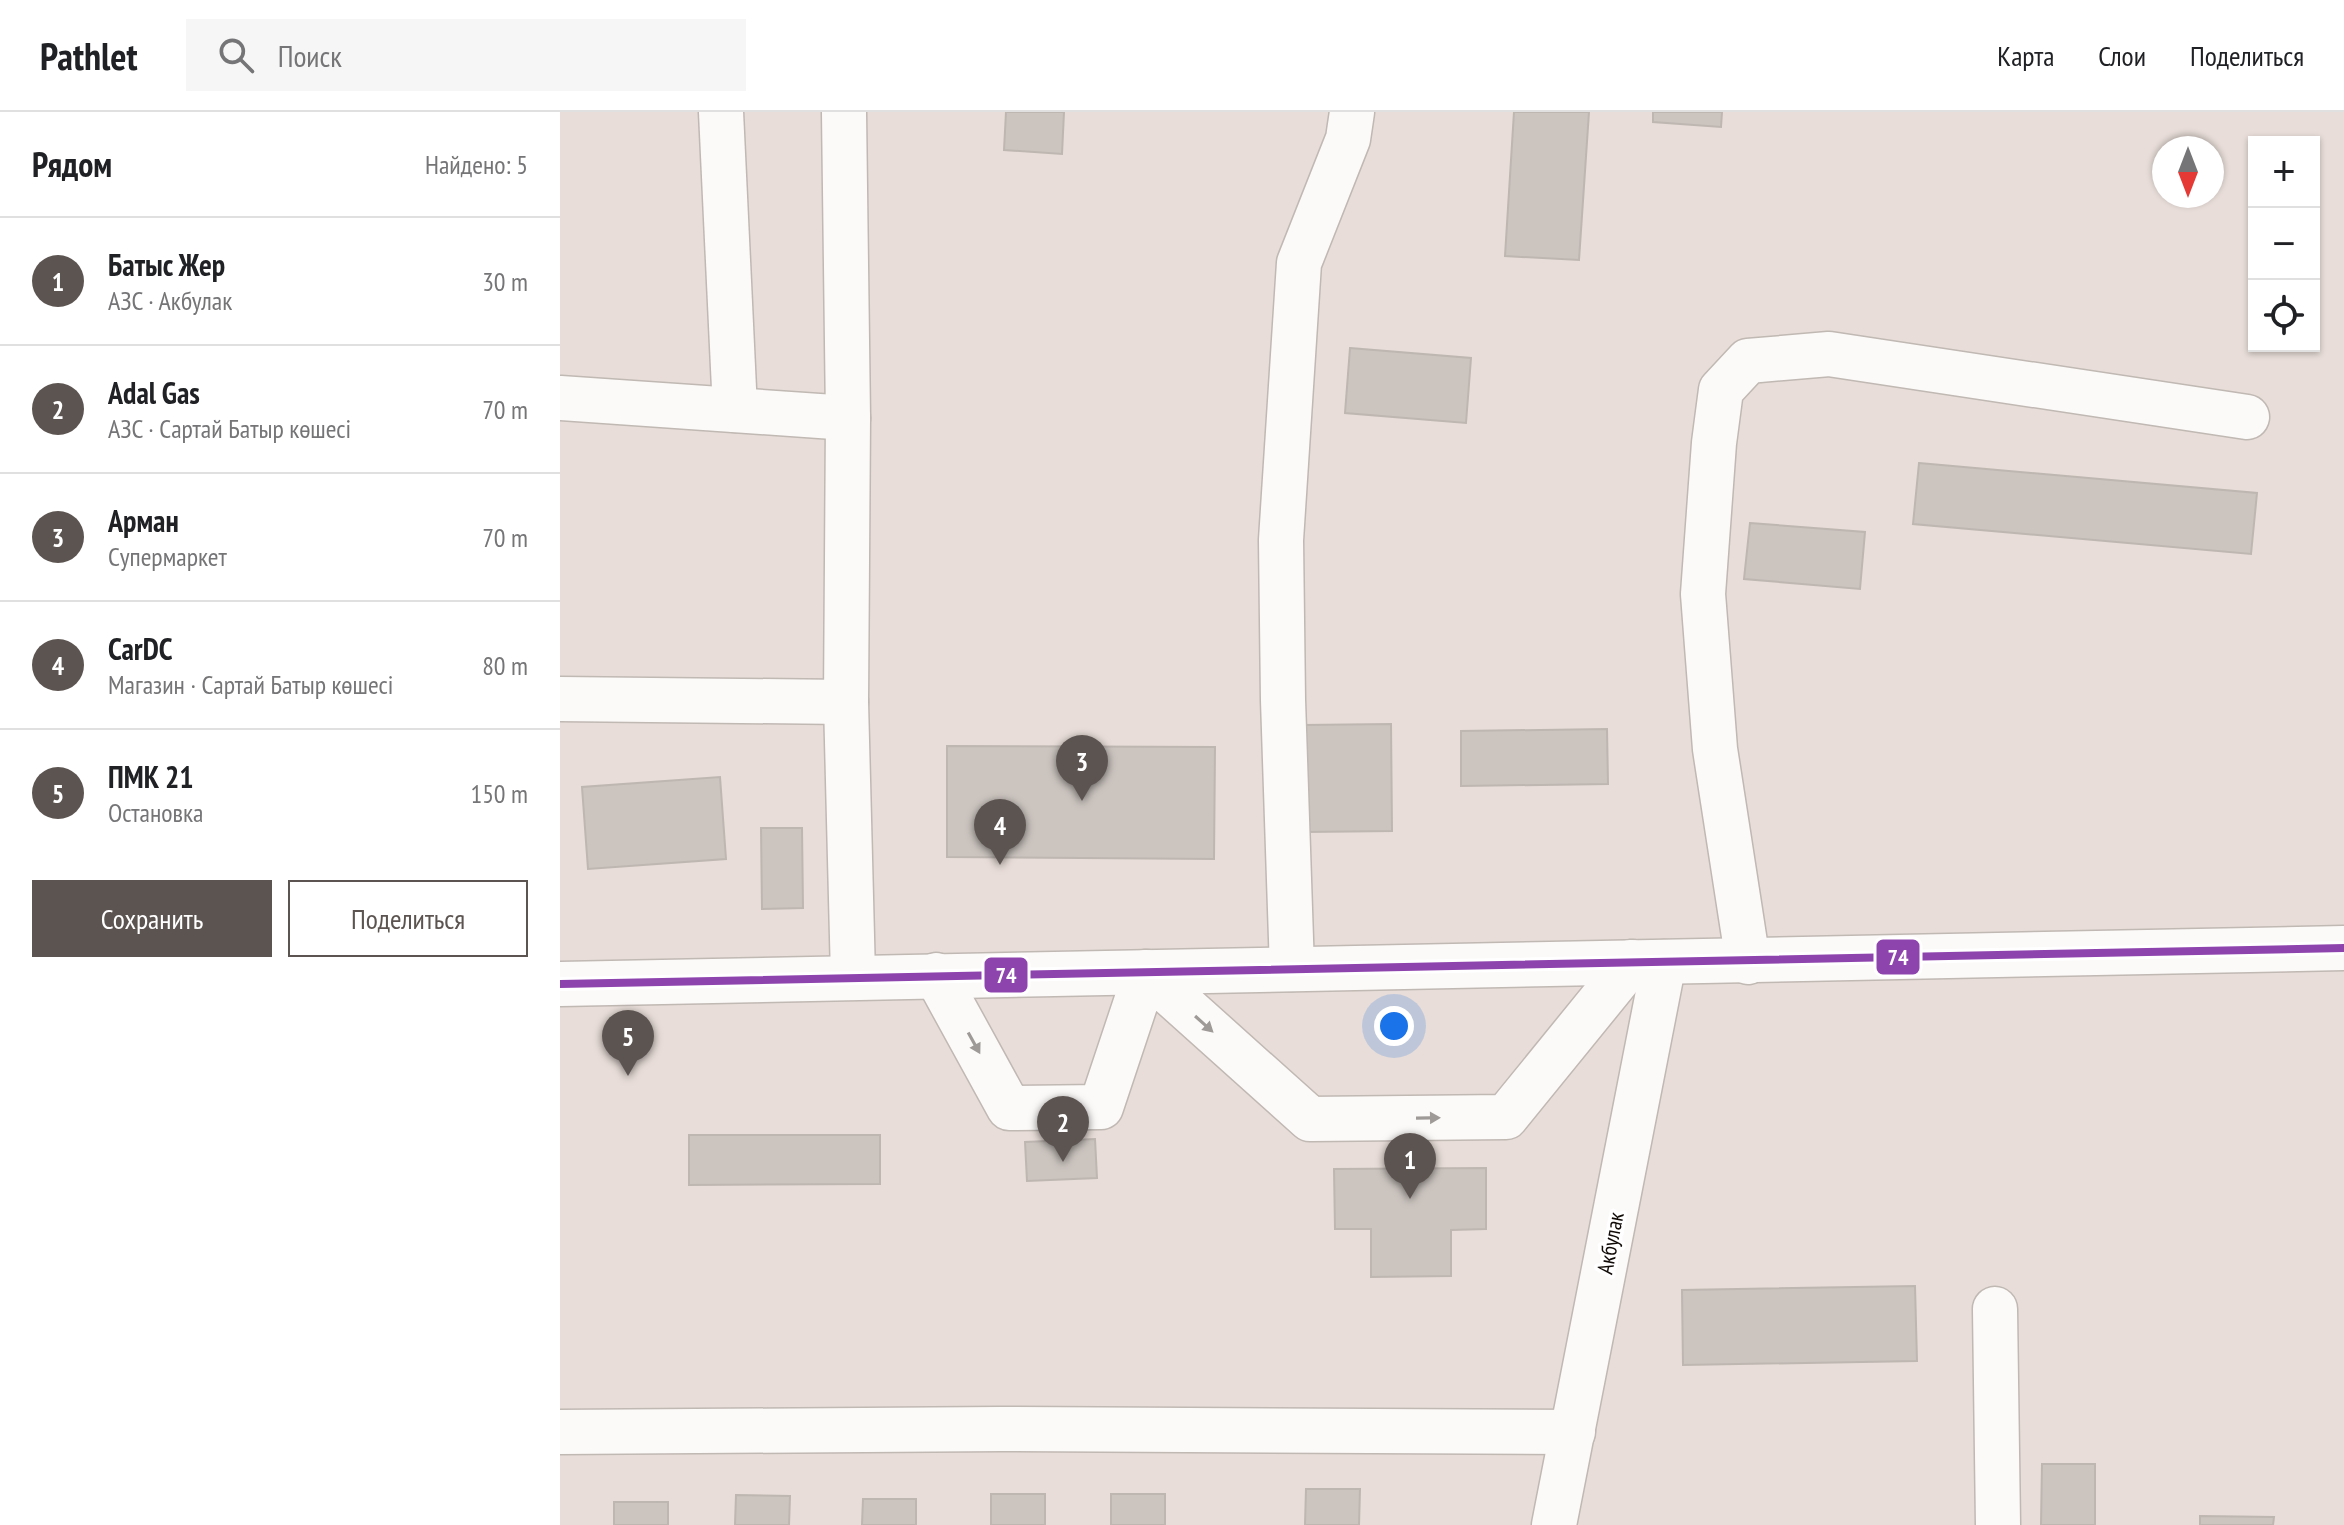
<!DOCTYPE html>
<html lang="ru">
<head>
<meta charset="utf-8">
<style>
	body { margin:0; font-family:"PT Sans Narrow",sans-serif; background:#f6f6f6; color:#202124 }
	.controls { position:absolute; right:24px; top:24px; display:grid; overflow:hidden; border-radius:0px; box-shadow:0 2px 6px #0004 }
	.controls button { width:72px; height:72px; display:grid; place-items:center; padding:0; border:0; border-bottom:2px solid #e0e0e0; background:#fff; color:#202124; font:40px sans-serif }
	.compass { position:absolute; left:1592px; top:24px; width:72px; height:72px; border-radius:50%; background:#fff; box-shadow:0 2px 6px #0004; rotate:180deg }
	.you { position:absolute; left:834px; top:914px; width:28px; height:28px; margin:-20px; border:6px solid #fff; border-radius:50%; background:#1a73e8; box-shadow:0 0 0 12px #1a73e833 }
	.badge { display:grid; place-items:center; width:52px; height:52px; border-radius:50%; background:#5c5450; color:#fff; font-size:26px; font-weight:700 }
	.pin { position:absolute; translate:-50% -66px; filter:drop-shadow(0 2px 4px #0008) }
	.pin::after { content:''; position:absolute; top:42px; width:28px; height:24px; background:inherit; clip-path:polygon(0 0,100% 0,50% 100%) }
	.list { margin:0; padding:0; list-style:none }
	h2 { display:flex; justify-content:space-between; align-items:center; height:104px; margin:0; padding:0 32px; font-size:34px }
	h2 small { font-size:26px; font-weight:400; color:#757577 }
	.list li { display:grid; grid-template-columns:52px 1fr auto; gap:24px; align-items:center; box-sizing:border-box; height:128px; padding:0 32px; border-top:2px solid #e0e0e0 }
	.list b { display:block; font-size:30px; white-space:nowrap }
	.list p { margin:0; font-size:26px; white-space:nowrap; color:#757577 }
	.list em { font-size:26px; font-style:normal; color:#757577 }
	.actions { display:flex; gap:16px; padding:24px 32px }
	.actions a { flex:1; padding:18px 0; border:2px solid #5c5450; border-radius:0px; text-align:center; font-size:28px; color:#5c5450 }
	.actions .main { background:#5c5450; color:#fff }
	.icon { flex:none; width:44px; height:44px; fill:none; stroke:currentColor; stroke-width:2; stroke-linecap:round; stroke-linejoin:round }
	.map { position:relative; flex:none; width:1784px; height:1413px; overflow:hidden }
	header { display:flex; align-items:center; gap:48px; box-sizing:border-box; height:112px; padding:0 40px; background:#fff; border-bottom:2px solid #e0e0e0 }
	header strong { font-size:38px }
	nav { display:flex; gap:44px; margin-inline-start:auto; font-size:28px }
	.search { width:560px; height:72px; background:#f6f6f6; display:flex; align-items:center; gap:20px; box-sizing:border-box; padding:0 28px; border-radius:0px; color:#757577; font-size:30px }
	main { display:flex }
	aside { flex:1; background:#fff }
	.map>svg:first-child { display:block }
	.building { fill:#cbc4bf; stroke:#beb6b1; stroke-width:2 }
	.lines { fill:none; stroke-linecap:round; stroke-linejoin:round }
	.minor-casing { stroke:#c0b8b3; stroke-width:47 }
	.highway-casing { stroke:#c0b8b3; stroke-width:47 }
	.minor { stroke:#fcfaf9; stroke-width:44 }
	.highway { stroke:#fcfaf9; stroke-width:44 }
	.bus-1-casing { stroke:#fff; stroke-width:14 }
	.bus-1 { stroke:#8e44ad; stroke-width:8 }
	.oneway { fill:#9e9a98 }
	.labels { text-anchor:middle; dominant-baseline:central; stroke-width:7; stroke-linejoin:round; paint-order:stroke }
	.street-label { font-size:22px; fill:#100a07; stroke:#fff }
	.line-badge { stroke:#fff; stroke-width:3 }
	.badge-label { font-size:22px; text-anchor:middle; font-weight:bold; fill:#fff }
</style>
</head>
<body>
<header>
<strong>Pathlet</strong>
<div class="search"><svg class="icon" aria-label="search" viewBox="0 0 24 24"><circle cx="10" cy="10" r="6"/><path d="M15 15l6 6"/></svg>Поиск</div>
<nav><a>Карта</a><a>Слои</a><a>Поделиться</a></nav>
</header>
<main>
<aside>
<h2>Рядом<small>Найдено: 5</small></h2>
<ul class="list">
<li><span class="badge">1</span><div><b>Батыс Жер</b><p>АЗС · Акбулак</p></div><em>30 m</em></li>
<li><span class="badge">2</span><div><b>Adal Gas</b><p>АЗС · Сартай Батыр көшесі</p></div><em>70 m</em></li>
<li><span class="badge">3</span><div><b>Арман</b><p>Супермаркет</p></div><em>70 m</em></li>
<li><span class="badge">4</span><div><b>CarDC</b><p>Магазин · Сартай Батыр көшесі</p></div><em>80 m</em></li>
<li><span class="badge">5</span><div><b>ПМК 21</b><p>Остановка</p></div><em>150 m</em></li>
</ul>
<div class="actions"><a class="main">Сохранить</a><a>Поделиться</a></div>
</aside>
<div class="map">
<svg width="1784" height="1413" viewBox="0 0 1784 1413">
	<rect width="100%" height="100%" fill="#e8ddd8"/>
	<g class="building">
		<path d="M446,0H504L502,42L444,38Z"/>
		<path d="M954,0H1029L1019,148L945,144Z"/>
		<path d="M1093,0H1162L1161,15L1093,10Z"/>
		<path d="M790,236L911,246L906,311L785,301Z"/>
		<path d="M1359,351L1697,381L1691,442L1353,412Z"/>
		<path d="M1190,411L1305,420L1300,477L1184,467Z"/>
		<path d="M831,612L832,719L746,720L744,613Z"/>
		<path d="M1047,617L1048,672L901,674V619Z"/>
		<path d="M387,634L655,635L654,747L387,745Z"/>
		<path d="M160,665L166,747L28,757L22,675Z"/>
		<path d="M201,716H242L243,796L202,797Z"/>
		<path d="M129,1023H320V1072L129,1073Z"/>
		<path d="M535,1027L537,1066L467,1069L465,1030Z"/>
		<path d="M926,1056V1117L891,1118V1164L811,1165V1117H775L774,1057Z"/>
		<path d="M1355,1174L1357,1249L1123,1253L1122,1178Z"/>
		<path d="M1482,1352H1535V1413H1481Z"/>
		<path d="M746,1377H800L799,1413H745Z"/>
		<rect x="431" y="1382" width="54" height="31"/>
		<rect x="551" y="1382" width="54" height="31"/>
		<path d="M176,1383L230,1384L229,1413H175Z"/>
		<path d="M303,1387H356V1413H302Z"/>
		<rect x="54" y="1390" width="54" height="23"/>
		<path d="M1640,1404L1714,1405L1713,1413H1640Z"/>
	</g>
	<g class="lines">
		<defs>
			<g id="minor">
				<path d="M161,0L175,298"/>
				<path d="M284,0L288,306L286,590L293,864"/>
				<path d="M0,286L288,306"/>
				<path d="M0,587L286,590"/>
				<path d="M1188,850L1155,637L1143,482L1154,331L1161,278L1188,249L1269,242L1687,305"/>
				<path d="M732,857L723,588L721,428L739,151L788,27L792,0"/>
				<path d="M376,863L449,996L541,995L586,860L750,1007L946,1005L1072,850"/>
				<path d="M1435,1197L1438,1413"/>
				<path d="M0,1320L441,1317L1013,1320"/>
				<path d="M994,1413L1104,850"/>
			</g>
			<path id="highway" d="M0,872L1784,836"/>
		</defs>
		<use href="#minor" class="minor-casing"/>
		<use href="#highway" class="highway-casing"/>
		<use href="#minor" class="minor"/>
		<use href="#highway" class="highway"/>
		<defs>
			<path id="bus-1" d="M0,872L1784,836"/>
		</defs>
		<use href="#bus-1" class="bus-1-casing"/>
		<use href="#bus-1" class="bus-1"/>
	</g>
	<defs><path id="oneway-solid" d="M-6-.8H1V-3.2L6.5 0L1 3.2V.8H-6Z" transform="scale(2)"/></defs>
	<g class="oneway">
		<use href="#oneway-solid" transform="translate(644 912) rotate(42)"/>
		<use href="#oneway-solid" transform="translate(414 931) rotate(61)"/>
		<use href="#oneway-solid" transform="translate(868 1006) rotate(-1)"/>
	</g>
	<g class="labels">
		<g class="street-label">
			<text transform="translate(1050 1131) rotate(-79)">Акбулак</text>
		</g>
	</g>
	<g class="line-badge">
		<rect x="1315" y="826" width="46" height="38" rx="8" fill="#8e44ad"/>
		<rect x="423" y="844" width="46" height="38" rx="8" fill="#8e44ad"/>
	</g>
	<g class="badge-label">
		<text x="1338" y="853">74</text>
		<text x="446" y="871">74</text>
	</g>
</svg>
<div class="controls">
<button>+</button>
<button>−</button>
<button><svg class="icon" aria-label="locate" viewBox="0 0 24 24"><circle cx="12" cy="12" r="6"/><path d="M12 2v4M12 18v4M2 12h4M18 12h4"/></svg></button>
</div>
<svg class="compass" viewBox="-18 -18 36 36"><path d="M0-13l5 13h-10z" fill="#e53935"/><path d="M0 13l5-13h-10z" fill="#757577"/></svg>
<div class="you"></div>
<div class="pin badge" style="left:850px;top:1087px">1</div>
<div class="pin badge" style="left:503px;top:1050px">2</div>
<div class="pin badge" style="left:522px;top:689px">3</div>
<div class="pin badge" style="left:440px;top:753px">4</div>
<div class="pin badge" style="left:68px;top:964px">5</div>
</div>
</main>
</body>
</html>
